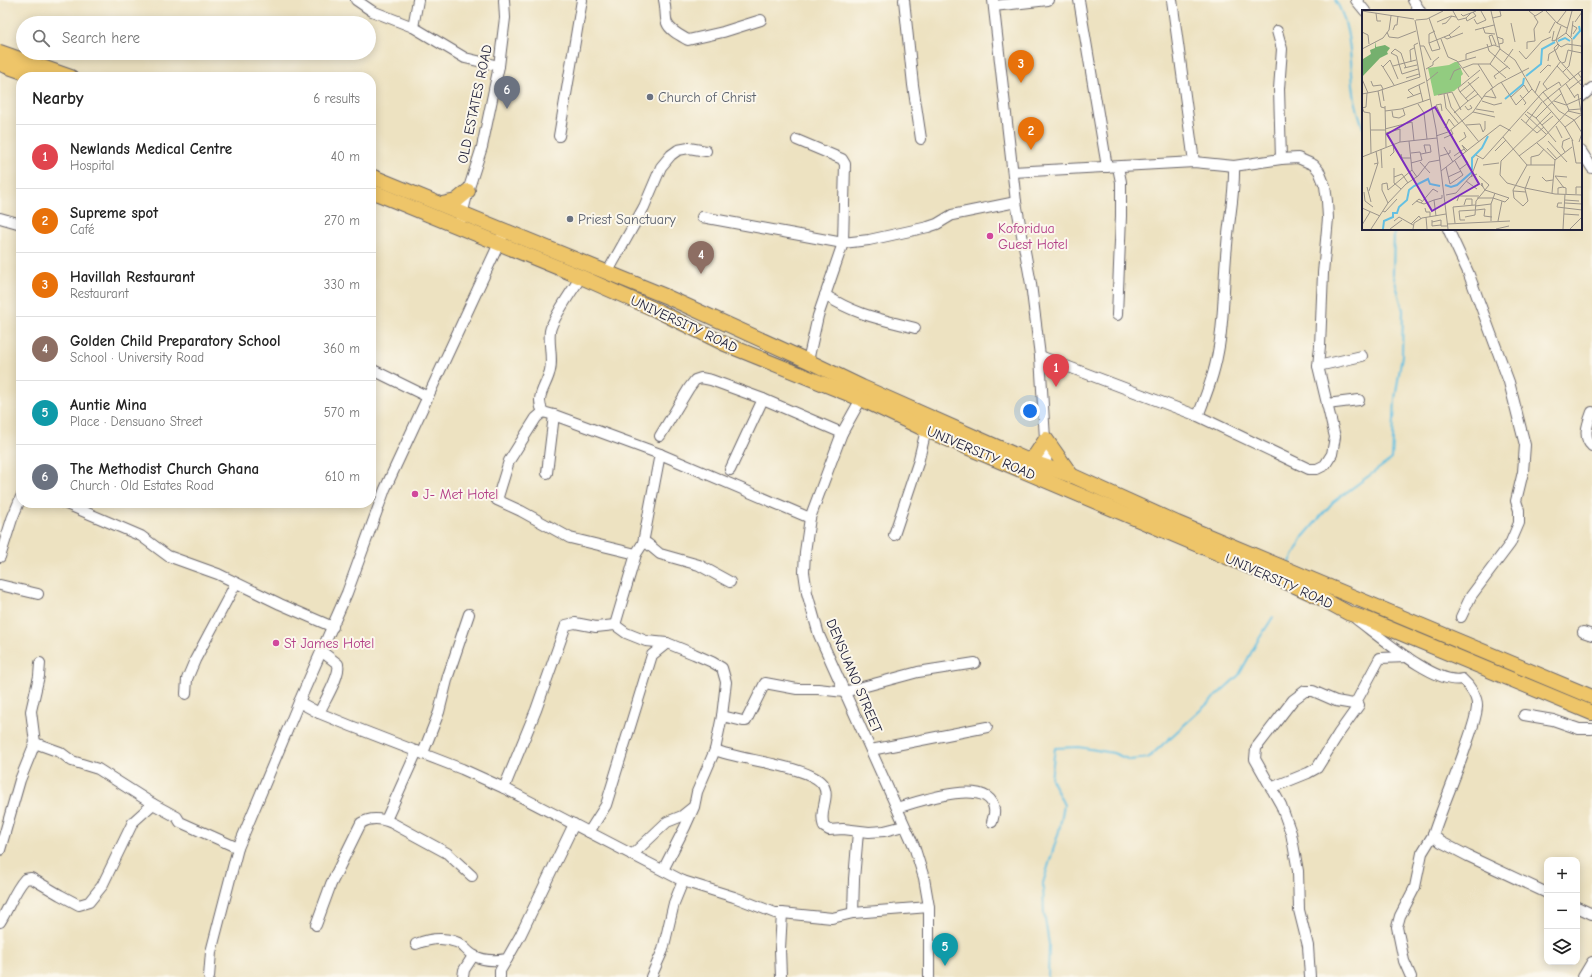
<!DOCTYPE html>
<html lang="en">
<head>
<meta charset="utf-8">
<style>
	body { margin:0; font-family:"Comic Neue",sans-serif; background:#f2f2f2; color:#222 }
	.controls { position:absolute; right:12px; bottom:12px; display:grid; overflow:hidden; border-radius:8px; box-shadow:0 2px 10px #0003 }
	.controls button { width:36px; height:36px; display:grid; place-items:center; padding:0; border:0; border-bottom:1px solid #e0e0e0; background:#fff; color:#222; font:20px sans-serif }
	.you { position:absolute; left:1030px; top:411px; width:14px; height:14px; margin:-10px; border:3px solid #fff; border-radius:50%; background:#1a73e8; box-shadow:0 0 0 6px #1a73e833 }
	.badge { display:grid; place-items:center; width:26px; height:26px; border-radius:50%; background:#b45309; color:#fff; font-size:13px; font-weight:700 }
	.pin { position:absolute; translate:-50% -33px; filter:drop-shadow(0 1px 2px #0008) }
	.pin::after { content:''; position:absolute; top:21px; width:14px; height:12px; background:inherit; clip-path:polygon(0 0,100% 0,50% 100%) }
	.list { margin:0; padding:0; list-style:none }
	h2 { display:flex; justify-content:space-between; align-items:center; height:52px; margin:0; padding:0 16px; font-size:17px }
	h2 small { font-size:13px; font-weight:400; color:#767676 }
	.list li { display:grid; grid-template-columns:26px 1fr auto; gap:12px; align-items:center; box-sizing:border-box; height:64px; padding:0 16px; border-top:1px solid #e0e0e0 }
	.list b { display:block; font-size:15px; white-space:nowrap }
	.list p { margin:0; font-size:13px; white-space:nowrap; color:#767676 }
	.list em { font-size:13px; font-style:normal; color:#767676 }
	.icon { flex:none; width:22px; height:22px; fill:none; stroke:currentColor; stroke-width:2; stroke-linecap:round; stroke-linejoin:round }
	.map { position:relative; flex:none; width:1592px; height:977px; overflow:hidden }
	.search { position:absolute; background:#fff; box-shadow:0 2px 10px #0003; left:16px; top:16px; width:360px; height:44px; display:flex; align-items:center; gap:10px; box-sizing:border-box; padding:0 14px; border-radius:22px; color:#767676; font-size:15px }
	.panel { position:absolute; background:#fff; box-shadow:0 2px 10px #0003; left:16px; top:72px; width:360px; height:436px; border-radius:16px }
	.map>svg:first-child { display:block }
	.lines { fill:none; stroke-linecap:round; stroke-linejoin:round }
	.stream { stroke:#64c0e2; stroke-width:2 }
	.minor-casing { stroke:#69656a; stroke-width:12 }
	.highway-casing { stroke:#69656a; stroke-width:16 }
	.minor { stroke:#fff; stroke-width:10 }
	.highway { stroke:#eec569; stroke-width:14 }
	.worship-dot { fill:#6b7280; stroke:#fbf7ec; stroke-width:1.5 }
	.hotel-dot { fill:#d1479c; stroke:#fbf7ec; stroke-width:1.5 }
	.labels { text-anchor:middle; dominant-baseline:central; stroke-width:4; stroke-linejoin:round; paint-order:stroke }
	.worship-label { font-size:14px; fill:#5b616d; stroke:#fbf7ec; text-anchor:start }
	.street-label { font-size:14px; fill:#22223b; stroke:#fbf7ec }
	.hotel-label { font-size:14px; fill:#b23c85; stroke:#fbf7ec; text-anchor:start }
	.inset-river { fill:none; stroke:#64c0e2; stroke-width:2 }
	.inset-road { fill:none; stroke:#9c958b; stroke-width:1 }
	.view { fill:#7b2cbf; fill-opacity:0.15; stroke:#7b2cbf; stroke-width:2 }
	.inset-edge { fill:none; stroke:#22223b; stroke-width:2 }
</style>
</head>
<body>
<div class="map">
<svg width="1592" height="977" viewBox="0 0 1592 977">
	<rect width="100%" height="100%" fill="#fbf7ec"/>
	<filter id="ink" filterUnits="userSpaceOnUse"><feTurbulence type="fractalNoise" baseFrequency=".025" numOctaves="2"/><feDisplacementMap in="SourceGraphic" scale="8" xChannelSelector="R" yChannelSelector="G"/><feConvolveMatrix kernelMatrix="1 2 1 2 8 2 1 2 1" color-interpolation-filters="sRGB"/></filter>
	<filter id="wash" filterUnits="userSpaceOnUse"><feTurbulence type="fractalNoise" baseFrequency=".012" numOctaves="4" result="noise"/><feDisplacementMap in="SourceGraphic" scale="16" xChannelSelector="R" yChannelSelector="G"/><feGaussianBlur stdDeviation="0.9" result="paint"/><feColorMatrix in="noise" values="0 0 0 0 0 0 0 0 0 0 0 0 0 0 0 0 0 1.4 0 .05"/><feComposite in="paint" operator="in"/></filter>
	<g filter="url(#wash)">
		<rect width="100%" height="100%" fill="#ede2c1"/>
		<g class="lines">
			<g class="stream">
				<path d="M1335,0C1352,25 1350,64 1354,93C1355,105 1360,117 1363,128"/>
				<path d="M1289,564L1303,537L1333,502L1392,459L1395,399L1402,355L1403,310L1393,274L1394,231L1392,229"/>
				<path d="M1048,977L1049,944L1044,913L1043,883L1059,831L1064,805L1051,779L1055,748L1079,747L1113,753L1130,760L1148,758L1239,675L1257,642L1273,617"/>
			</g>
		</g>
	</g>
	<g filter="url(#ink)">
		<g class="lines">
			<defs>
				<g id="minor">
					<path d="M356,0L372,11L413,27"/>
					<path d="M418,0L413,27L465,58L499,66"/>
					<path d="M664,0C666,7 665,18 667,23C670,31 681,36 688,40L723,32L761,20"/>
					<path d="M904,0L913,85L921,139"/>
					<path d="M993,0L1016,202L1031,284L1040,356L1047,472"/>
					<path d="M1079,0L1107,167"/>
					<path d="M1172,0L1194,162"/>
					<path d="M1356,0L1365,11"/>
					<path d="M1413,0L1420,11"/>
					<path d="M994,6L1048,0"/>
					<path d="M1277,31L1282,49L1279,89L1281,159"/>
					<path d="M1581,97L1592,88"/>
					<path d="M559,136L582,0"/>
					<path d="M797,140L842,159L845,164L843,243L818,316L808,361"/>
					<path d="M1581,151L1592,168"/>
					<path d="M1013,172L1194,162L1234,166L1281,159L1298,158L1314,165L1319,171L1325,186L1327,201L1328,218L1323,273L1320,346L1318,366L1335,437L1332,454L1325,465L1317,469H1309L1198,416L1040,356"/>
					<path d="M702,217L843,243L869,240L928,227L937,224L952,215L1016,202"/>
					<path d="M0,218L21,224"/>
					<path d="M461,219L468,191L482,147L499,66L505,18L504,0"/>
					<path d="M1448,229L1468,272L1509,382L1525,445L1523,472L1516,501L1519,510V523L1510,544L1471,596L1461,617"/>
					<path d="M607,273L644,207L661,167L671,155L678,150L689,148L706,151"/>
					<path d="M581,277C573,289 552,319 550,331C548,345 554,361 549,374C545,388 535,397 543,412L554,415L660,454L643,543L636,554L615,625"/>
					<path d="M825,295C856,315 880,319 915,328"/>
					<path d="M1117,315L1121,216V182L1118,167"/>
					<path d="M1318,366L1362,356"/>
					<path d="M371,369L428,397"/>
					<path d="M862,393L861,399L842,433L810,518L805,552L804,572L807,593L819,635L914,846L924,878L929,907V977"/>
					<path d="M1327,404L1359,400"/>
					<path d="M543,412L536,418L509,461L497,500L521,511L570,538L636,554"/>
					<path d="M1592,412C1588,423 1582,437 1592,446"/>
					<path d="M1198,416C1206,395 1214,375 1218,352C1225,317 1223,281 1227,245C1229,218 1235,193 1234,166"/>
					<path d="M660,436L689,388L695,380L701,378L711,380L763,399L842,433"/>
					<path d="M660,454L810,518"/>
					<path d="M730,470L763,399"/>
					<path d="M547,473L554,415"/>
					<path d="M64,503L141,536L168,556L218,574L280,604L333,627"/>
					<path d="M894,535L918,463L926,430"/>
					<path d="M643,543L648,544L660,554L699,565L730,582"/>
					<path d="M0,557L12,519L21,497"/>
					<path d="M0,585L38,594"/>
					<path d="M1356,619C1378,635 1436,686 1462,679C1469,685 1478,697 1477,707C1476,720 1470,734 1466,746C1456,776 1443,805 1433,835L1441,842L1468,856L1547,893"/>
					<path d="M1583,632L1592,635"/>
					<path d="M186,694L187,679L195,660L236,583"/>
					<path d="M299,702L319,713L351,726L462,769L504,788L683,881L734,897L775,913H782L832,918L853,913L929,907"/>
					<path d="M1355,704L1380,658L1407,657"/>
					<path d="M319,713C324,702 341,675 338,664L321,651"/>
					<path d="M1524,715L1553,720L1579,729H1592"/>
					<path d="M722,716L743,721H746L765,683L797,689H818L844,692L918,672L975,663"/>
					<path d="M35,743L31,711L39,676L40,663"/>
					<path d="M715,750C738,760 812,766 823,785C831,798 818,810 824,827L829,830L843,829L869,832L884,831L904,826"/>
					<path d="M871,750L987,727"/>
					<path d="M423,753L439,712L448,676L469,614"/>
					<path d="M504,788L536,710L566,625L575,623L596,627L615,625L626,633L646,641L667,643L694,654L712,662L722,668L726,682L722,716L715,750L697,792L694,807L685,827L663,870"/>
					<path d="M1271,788L1308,773L1317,768L1339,733L1359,705L1336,701L1313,691H1305L1293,700L1256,748L1255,759L1281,805L1291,833L1298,871L1299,910L1308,946L1310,977"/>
					<path d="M897,808C916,802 990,776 994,809C995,813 993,818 992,822"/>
					<path d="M386,820L417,751"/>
					<path d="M589,832L606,805L652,655L667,643"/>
					<path d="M0,850L20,780L35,743L60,752L72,761L98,769L153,804L177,817L180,822L238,848"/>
					<path d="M632,855L667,822L682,816L692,808"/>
					<path d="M1577,907L1592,914"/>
					<path d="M853,913L854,879L858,832"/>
					<path d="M0,922C9,908 14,891 25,879L31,878L60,895L79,905L89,902L102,886L133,822L153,804"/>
					<path d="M316,925L331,884L361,823C371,817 383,819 392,823L447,853L472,876"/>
					<path d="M416,944C429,939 443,937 456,942C463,944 467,952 473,955C483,961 496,961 507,959L520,936L574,824"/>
					<path d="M209,977L211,952L238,848L299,702L347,593L385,489L502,237"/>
					<path d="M463,977L464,970L473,956"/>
					<path d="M500,977V971L507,959"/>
					<path d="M651,977L663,950L674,903L683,881"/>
					<path d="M781,977L780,949L782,913"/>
					<path d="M1411,977L1404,961L1397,927L1400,916L1415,887L1422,853L1433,835"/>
					<path d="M1583,977L1592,962"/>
				</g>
				<g id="highway">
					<path d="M0,52L71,77"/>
					<path d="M0,64L37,77"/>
					<path d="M371,176L665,296L808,361L862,387L1029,461L1073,476L1177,523L1592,697"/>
					<path d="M371,191L581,277L656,310L725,344L861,399L926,430L1295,586L1317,596L1348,613L1369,620L1592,713"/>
					<path d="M442,204L456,201L468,191"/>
					<path d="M1029,461L1036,454L1046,439L1072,476"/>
				</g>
			</defs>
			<use href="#minor" class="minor-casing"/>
			<use href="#highway" class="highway-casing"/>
			<use href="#minor" class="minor"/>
			<use href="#highway" class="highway"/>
		</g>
	</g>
	<g class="worship-dot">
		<circle cx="650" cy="97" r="4"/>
		<circle cx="570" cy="219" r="4"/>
	</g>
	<g class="hotel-dot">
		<circle cx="990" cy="236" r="4"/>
		<circle cx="415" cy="494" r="4"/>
		<circle cx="276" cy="643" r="4"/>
	</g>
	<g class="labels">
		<g class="worship-label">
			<text x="658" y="97">Church of Christ</text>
			<text x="578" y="219">Priest Sanctuary</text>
		</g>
		<g class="street-label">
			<text transform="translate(475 104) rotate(-78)">OLD ESTATES ROAD</text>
			<text transform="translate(684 324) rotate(25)">UNIVERSITY ROAD</text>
			<text transform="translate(981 453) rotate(23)">UNIVERSITY ROAD</text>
			<text transform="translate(1279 581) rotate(24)">UNIVERSITY ROAD</text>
			<text transform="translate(854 676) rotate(67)">DENSUANO STREET</text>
		</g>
		<g class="hotel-label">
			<text x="998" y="228">Koforidua<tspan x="998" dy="16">Guest Hotel</tspan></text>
			<text x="423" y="494">J- Met Hotel</text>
			<text x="284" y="643">St James Hotel</text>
		</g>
	</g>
	<g transform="translate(1362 10)">
		<rect width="220" height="220" fill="#ede2c1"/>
		<path d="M13,31L14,37L23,35L28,38L25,42L26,44L18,48L0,67L1,49L9,44L8,40L13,38Z" fill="#75b06e"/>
		<path d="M93,52H96L101,64L99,66V75L92,81L72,86L66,58L87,55Z" fill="#92cc80"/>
		<path class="inset-river" d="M211,29L218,21L217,16M196,31L203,28L208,31M164,66L179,54L180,39L193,32M143,89L161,74L162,68M110,160V148L120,138L126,126M83,175L89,177L95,175L110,162M21,219L22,211L31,207V203H35L37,197L45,190L47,180L52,176L66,169L68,174L78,176"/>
		<path class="inset-road" d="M0,1L52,9M91,1L96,10L104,8M129,1L138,39L153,50L170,79L203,117L211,131M167,1L173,6L181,1M184,1L195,13L205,18M210,1L204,23L194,30L196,34L192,38L197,50L220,76M14,3L15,11H19M109,3L104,8L105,11L114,6L111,2M99,4L101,6L114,1M67,8L78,39L70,41L67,33M131,8L139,6L138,1M112,9L115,14L124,10L119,1M53,10L74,119L86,219M54,10L65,9L81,1M75,12L89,6L94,7M213,12L220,2M149,13L153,32M195,13L204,1M80,14L84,13L90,6M210,15L215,18L211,24M121,17L123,23L133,24M31,20L33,15H35L36,6M113,20L132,15M73,21L67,24V33L87,25L89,27M192,21L190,31L194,30L199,16M0,22L6,25L7,34M25,22L27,27L36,28L54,21M187,23L193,12M204,23L210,29V41L220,43M87,25L98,16M82,27L85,29L101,23M135,27L141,29V33L137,34M209,27L211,11M79,29L86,47L95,51L107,67M125,34L127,41L133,46M196,34L199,37L205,34L219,36L220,39M58,36H62L69,50M130,36L127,26L130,25L134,35M0,39L21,28L27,20L29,6M165,39V32L173,31L172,19L176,12L172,6M157,41L164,49L180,31L189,27M133,46L148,59M104,49V44L132,35L137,37M186,51L187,44L195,39L197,35M49,52L48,40L52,38M96,52L114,47M142,52L151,39M200,53L203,52L206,40L210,41L207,56L201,62M37,54L35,46L29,43L33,39L39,43L44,58M37,54L40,64L56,59M116,54L131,78M128,54L144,68M19,55L21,57L28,50L36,69M31,56L54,50M195,56L208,70M21,57L32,75M42,58L55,55M101,58L111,54H128L138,39M64,59L71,55V52L77,47M178,63L186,55L189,56M44,68L57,64M0,69L6,83M134,69L132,66L146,56M88,70L92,61L99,58M9,71L11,76L19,75L21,79M65,71L76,62M106,72L120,89M139,72L154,95L170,79M204,74L213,88M57,75L61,92M197,78L207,100M20,79L22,91M185,79L181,74L199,51M207,79L220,69L216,63M98,82L96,78L118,60M181,82L197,101L212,110L220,123L217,132M85,83L89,97L117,132M173,83L178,71M0,84L16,81M82,84L84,98L97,114M116,84L106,91L98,82L117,67M76,85L90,82L99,100M158,85L164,93L162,95M52,86L46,80L63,72M122,86L134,88L129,78M149,87L162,75L167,83M212,87L216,84L220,108M45,88L59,83M103,89L113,80M120,91L132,95L140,93M192,91L204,95L220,88M181,92L220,60M56,94L62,103L65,129M23,96L24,137M103,96L106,100L110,98L108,95M0,97L2,102L8,103L9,143M185,97L199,84M0,98L4,97L5,83M23,98L19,97L16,81L58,67L52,35L56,33M114,99L132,102M206,100L218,99M23,101L39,99L68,89M30,101L31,107L37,108L43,105L41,99M206,101L219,104M111,102L133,107M165,102L174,108L194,132M189,102L139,151L138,165L145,173L163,178L193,184L220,185M92,103L106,91M163,104L184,124M80,108L74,95L79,94L80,101M174,108L185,97M159,109L175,123L182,117M164,113L180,92M104,115L118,114L121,122L123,119V111M180,115L191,106M194,116L200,128M203,117L219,105M83,118L87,109L93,117M23,119L50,112L52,131M9,120H23M24,123L38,119V132M74,126L86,122L111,102L124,83L136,74L167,58M141,127L165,155L151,180L152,188L161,196L166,191L163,179L168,166M82,128L91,124L89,120M210,130L214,153H220M47,131L50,160L55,167M186,131L205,152M97,132L104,127L102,122M175,133L193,150M82,137L91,152M185,138L195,149M19,139L20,158M133,141L144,130M104,142L100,135L106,141M203,142L200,137L201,131L208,128M49,143L58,142L60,150L49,153M64,143L62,135H68M39,144L40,148H49M59,144L69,142L68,135M114,145L121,149L181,82L197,72L199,76M28,146L32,142L31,135M78,146L88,143V140M92,146L102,139M157,146L182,127L207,100M0,147L38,132L75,128M193,150L210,137M58,152L68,163M12,154L16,153L14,141M121,155L137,153M165,155H193M169,155V147L177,145L182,139M84,157L88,174L101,165L93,151M32,158V173L39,179M98,159L106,153L100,145M79,161L138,115L149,121M117,166L127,175L123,180L147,188M193,166L202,178M193,166L205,167M32,167L40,164L46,173M86,167L99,161M109,167L116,148M180,167L184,171L191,170M104,171L115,179M25,173L26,180L50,160M25,173L20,174V180L26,193M5,177L9,192M7,181L16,153M151,181L164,182M2,182L3,191L11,197M190,183L193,150M196,184V178L201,177L204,178V184M214,184V177H220M84,185L94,183L108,167L115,164M115,188H131M131,188L143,192L147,188M203,190L217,191M54,191L62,194L72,190M95,191L97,186H117M59,193L71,179L76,182M200,193H196L195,197L220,200M203,193L220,194M50,195L57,189L60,191M102,195L104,189H110V195M113,196L129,194M0,198L18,206M63,198L64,202H68V207M114,200L123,199L122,206L130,207M21,201L23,202L35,189M202,204L217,205M74,206L72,190L80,188V185M64,207L65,219M103,207L113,205L114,191L123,180L121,177L119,175L120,173L121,177M70,210V216L79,215M103,210H98L97,201L113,200M32,211L37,207L51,215M129,211V194L133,183M136,211L140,191M70,212L79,210V216H85M93,213L91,197L113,195M49,214L57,206L59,209M85,214L148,211M0,215L8,202M9,219L26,193L44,174L56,166L67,152L78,150M28,219L40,210M51,219L52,213L60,208L84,204M134,219L147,216M201,219L203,184M208,219L220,207"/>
		<path class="view" d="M73,97L117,174L70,201L25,124Z"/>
		<rect width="220" height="220" class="inset-edge"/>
	</g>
</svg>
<div class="controls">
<button>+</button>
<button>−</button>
<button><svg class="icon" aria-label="layers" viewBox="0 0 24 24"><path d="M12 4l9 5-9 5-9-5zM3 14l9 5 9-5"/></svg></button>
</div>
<div class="you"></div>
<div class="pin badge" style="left:1056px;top:387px;background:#e0444e">1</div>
<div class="pin badge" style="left:1031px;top:150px;background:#e8710a">2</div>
<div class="pin badge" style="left:1021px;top:83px;background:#e8710a">3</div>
<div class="pin badge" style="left:701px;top:274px;background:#8d6e63">4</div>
<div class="pin badge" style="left:945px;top:966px;background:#0f9aa8">5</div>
<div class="pin badge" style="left:507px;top:109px;background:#6b7280">6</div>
<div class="search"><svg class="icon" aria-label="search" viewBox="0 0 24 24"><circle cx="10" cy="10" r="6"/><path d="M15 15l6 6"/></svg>Search here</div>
<section class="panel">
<h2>Nearby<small>6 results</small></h2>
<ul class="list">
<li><span class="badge" style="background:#e0444e">1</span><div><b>Newlands Medical Centre</b><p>Hospital</p></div><em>40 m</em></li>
<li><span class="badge" style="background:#e8710a">2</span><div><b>Supreme spot</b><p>Café</p></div><em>270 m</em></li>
<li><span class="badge" style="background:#e8710a">3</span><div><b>Havillah Restaurant</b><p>Restaurant</p></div><em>330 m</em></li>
<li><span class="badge" style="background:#8d6e63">4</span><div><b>Golden Child Preparatory School</b><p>School · University Road</p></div><em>360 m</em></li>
<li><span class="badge" style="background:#0f9aa8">5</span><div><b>Auntie Mina</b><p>Place · Densuano Street</p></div><em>570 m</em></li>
<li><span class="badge" style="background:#6b7280">6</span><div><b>The Methodist Church Ghana</b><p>Church · Old Estates Road</p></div><em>610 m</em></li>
</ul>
</section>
</div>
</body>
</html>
